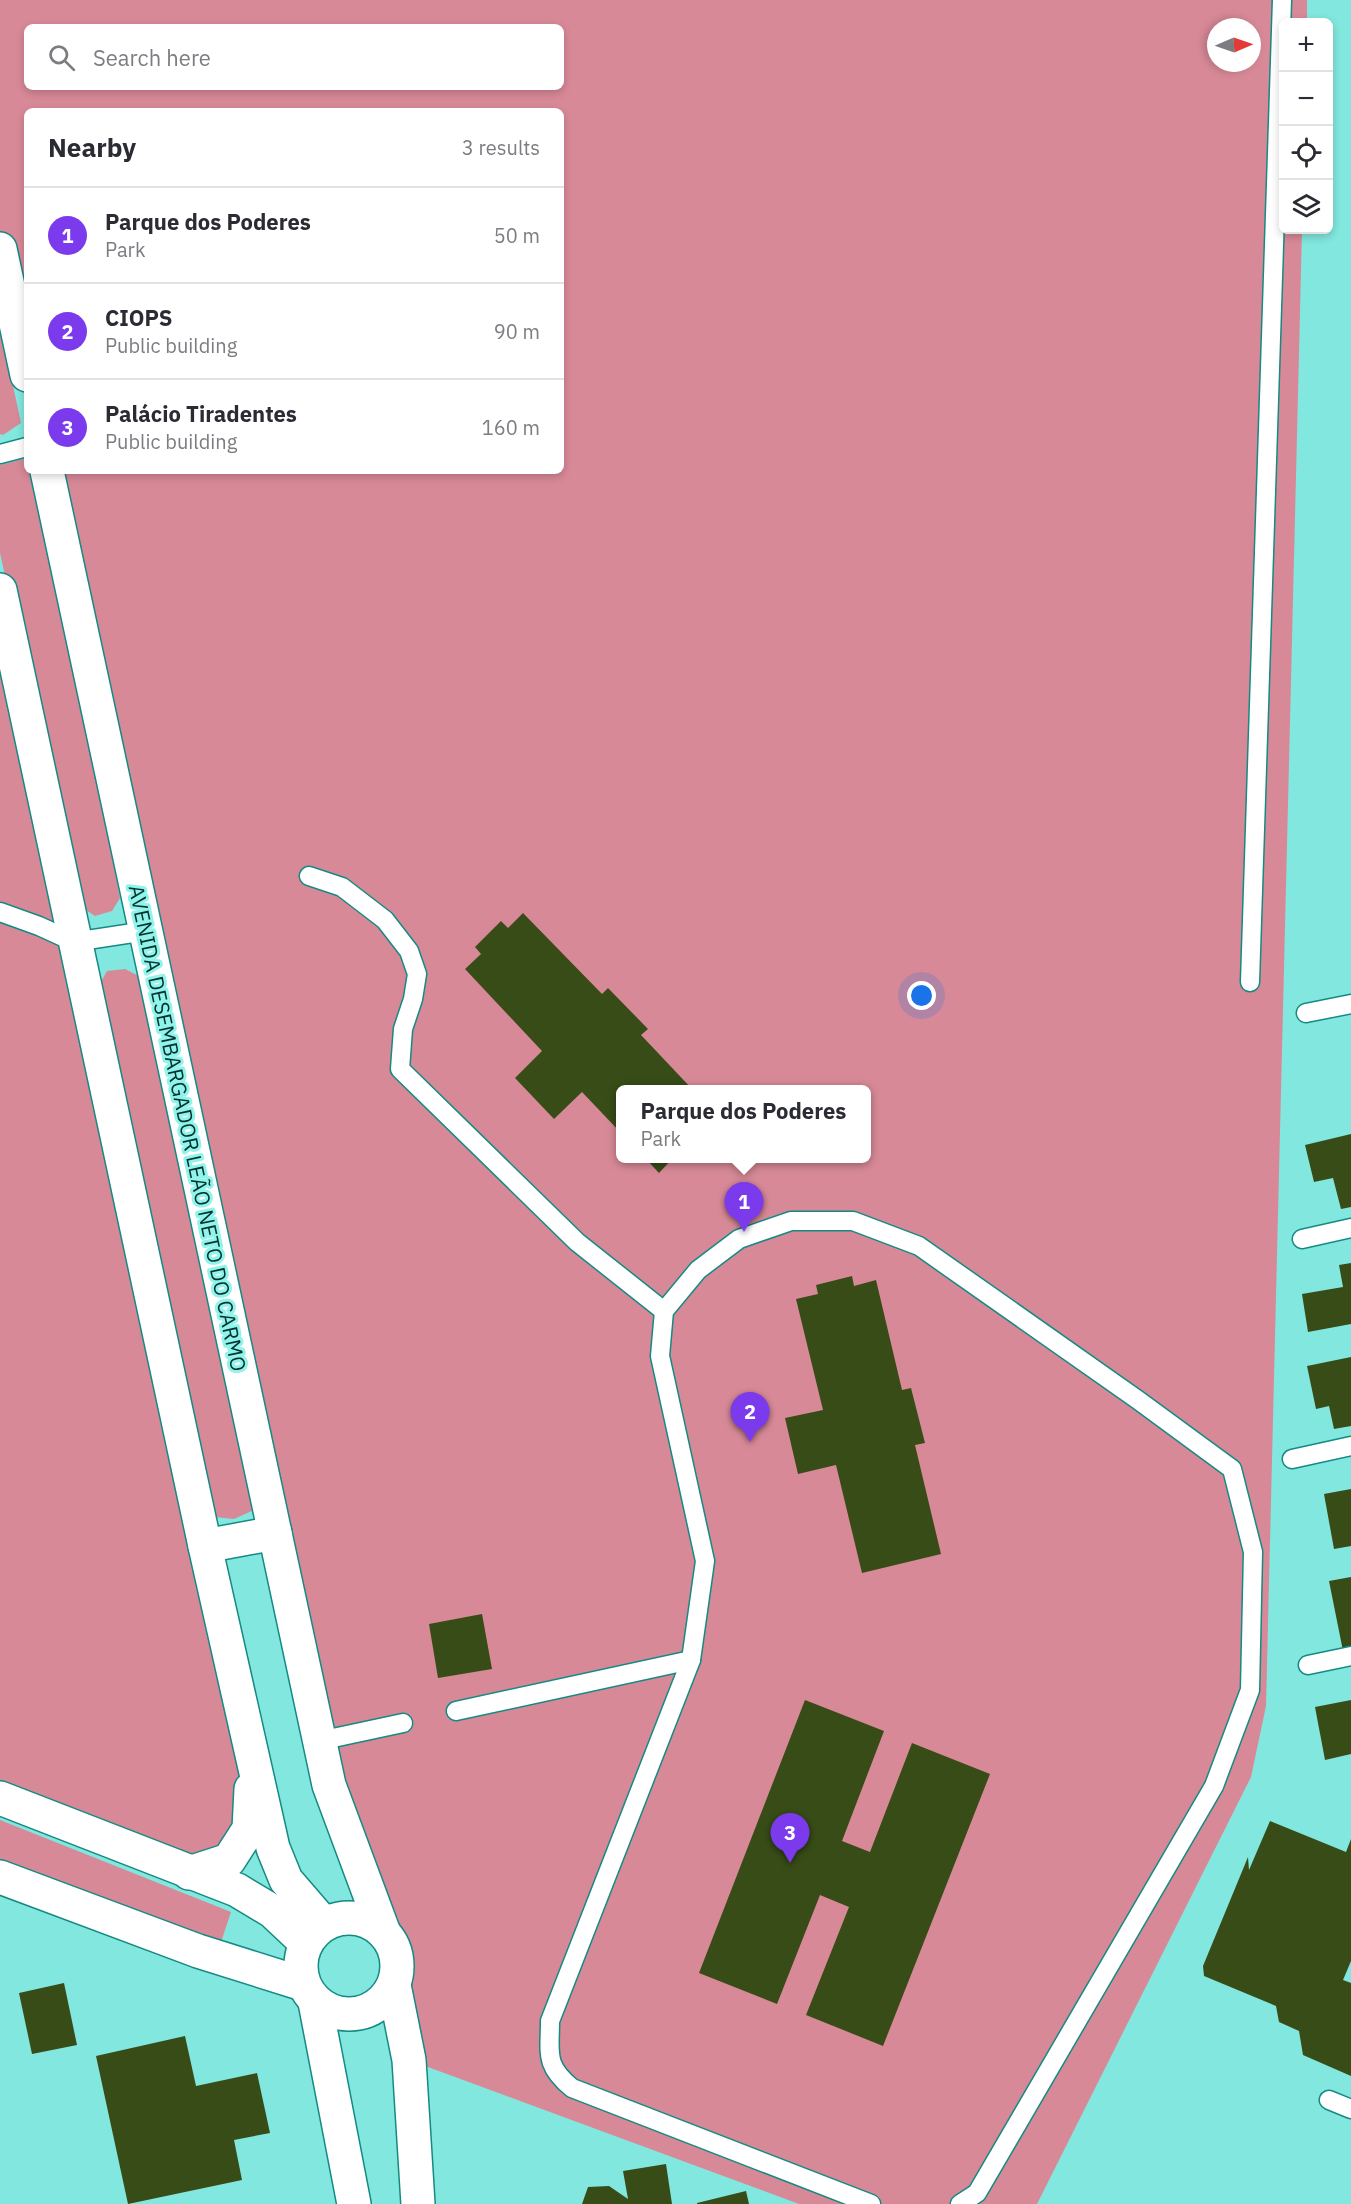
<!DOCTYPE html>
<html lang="en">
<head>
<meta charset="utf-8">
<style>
	body { margin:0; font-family:"IBM Plex Sans",sans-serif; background:#f7f7f7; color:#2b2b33 }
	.controls { position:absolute; right:18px; top:18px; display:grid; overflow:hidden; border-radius:9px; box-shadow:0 3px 9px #0003 }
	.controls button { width:54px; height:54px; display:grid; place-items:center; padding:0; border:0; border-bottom:2px solid #e1e1e2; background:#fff; color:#2b2b33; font:30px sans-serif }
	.compass { position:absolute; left:1207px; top:18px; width:54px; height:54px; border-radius:50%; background:#fff; box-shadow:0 3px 9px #0003; rotate:88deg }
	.you { position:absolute; left:922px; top:996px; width:21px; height:21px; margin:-15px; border:4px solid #fff; border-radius:50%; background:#1a73e8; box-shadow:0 0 0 9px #1a73e833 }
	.badge { display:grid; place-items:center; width:39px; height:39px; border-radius:50%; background:#7c3aed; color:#fff; font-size:20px; font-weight:700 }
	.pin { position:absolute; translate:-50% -50px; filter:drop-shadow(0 2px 3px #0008) }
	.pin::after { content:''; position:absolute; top:32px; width:21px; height:18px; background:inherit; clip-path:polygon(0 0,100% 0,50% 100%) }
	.popup { position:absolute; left:616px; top:1085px; width:255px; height:78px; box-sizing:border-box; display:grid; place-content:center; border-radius:9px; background:#fff; filter:drop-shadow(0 2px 4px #0005); font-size:20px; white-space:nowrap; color:#7c7c81 }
	.popup b { font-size:22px; color:#2b2b33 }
	.popup::after { content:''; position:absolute; left:50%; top:100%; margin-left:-12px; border:12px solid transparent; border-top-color:#fff }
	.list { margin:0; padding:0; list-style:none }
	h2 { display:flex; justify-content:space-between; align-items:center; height:78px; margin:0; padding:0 24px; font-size:26px }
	h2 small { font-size:20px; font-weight:400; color:#7c7c81 }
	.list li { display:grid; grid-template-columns:39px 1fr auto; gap:18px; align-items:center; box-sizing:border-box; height:96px; padding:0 24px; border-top:2px solid #e1e1e2 }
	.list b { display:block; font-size:22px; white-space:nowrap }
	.list p { margin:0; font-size:20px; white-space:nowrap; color:#7c7c81 }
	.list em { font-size:20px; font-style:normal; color:#7c7c81 }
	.icon { flex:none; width:33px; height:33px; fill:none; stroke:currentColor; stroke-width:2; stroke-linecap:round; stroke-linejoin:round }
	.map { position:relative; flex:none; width:1351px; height:2204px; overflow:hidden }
	.search { position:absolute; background:#fff; box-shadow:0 3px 9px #0003; left:24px; top:24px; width:540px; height:66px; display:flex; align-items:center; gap:15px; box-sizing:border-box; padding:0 21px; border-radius:9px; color:#7c7c81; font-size:22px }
	.panel { position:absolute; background:#fff; box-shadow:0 3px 9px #0003; left:24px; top:108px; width:540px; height:366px; border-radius:9px }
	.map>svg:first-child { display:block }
	.green { fill:#d88997; fill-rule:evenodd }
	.building { fill:#374c17 }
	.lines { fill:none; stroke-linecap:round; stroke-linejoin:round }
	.lane-casing { stroke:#148a83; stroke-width:21 }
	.secondary-casing { stroke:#148a83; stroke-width:36 }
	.lane { stroke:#fff; stroke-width:18 }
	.secondary { stroke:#fff; stroke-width:33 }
	.labels { text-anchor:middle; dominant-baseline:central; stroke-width:6; stroke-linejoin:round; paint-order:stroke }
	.street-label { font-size:21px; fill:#03322f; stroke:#90f4eb }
</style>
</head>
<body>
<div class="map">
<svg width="1351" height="2204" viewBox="0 0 1351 2204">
	<rect width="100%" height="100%" fill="#82e7de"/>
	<g class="green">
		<path d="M0,0H1307V22H1284V230H1302L1266,1706L1251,1777L1037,2204H799L409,2060L394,1985L398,1967L394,1949L384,1933L329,1785L47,471H561V111H27V375L0,249ZM27,27H561V87H27ZM1216,27H1252V63H1216ZM621,1090H867V1158H621Z"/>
		<path d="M0,325L21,423L3,435L0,434Z"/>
		<path d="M24,459L27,460V471H37L120,898L112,911L95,916L78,905L0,553V465Z"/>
		<path d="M0,590L205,1546L249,1829L189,1873L0,1798Z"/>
		<path d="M125,969L139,976L254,1510L234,1519L215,1517L99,985L107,971Z"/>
		<path d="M0,1820L231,1912L219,1948L0,1866Z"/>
	</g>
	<g class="building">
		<path d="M523,913L602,994L608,988L648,1029L641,1035L693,1090H621V1133L582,1092L554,1119L515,1078L542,1051L465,969L481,954L475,947L501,921L508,928Z"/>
		<path d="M1351,1134V1207L1341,1209L1333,1178L1314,1182L1305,1145Z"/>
		<path d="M645,1158H673L659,1173Z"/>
		<path d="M1351,1263V1324L1308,1332L1302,1294L1343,1287L1339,1265Z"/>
		<path d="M852,1276L854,1286L876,1280L902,1390L911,1388L925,1443L915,1445L941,1554L862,1573L836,1465L798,1474L785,1418L823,1410L796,1299L818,1294L816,1285Z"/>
		<path d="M1351,1357V1426L1334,1429L1329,1406L1316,1409L1307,1366Z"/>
		<path d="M1351,1489V1546L1334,1549L1324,1494Z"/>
		<path d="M1351,1577V1650L1343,1651L1329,1581Z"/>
		<path d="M482,1614L492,1669L438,1678L429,1624Z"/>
		<path d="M805,1700L884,1731L842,1841L870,1852L912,1743L990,1774L883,2046L806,2015L849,1907L820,1895L777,2004L699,1973Z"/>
		<path d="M1351,1700V1754L1325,1760L1315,1707Z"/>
		<path d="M1270,1821L1346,1852L1351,1839V1961L1343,1980L1351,1983V2076L1303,2055L1299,2031L1279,2022L1276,2006L1204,1976L1203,1966L1248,1857L1249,1870Z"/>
		<path d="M64,1983L77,2045L32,2054L19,1993Z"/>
		<path d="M185,2036L196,2086L257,2073L270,2133L234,2140L242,2180L128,2204L96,2056Z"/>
		<path d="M666,2164L672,2204H582L588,2187L609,2186L628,2199L623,2171Z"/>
		<path d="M746,2191L749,2204H697V2203Z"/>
	</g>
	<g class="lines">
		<defs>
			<g id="lane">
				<path d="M0,454L27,447"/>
				<path d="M309,876L342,887L385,920L409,951L417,974L413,999L403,1029L400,1069L577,1242L664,1311"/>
				<path d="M0,912L39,926L74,942L146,931"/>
				<path d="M1250,982L1282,0"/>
				<path d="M1306,1013L1351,1004"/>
				<path d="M1302,1239L1351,1228"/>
				<path d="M1292,1459L1351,1446"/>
				<path d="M1308,1665L1351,1656"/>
				<path d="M456,1711L691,1660"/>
				<path d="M319,1741L403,1723"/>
				<path d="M1329,2100L1351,2109"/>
				<path d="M871,2204L572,2088C544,2065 550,2053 550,2021L691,1660L705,1561L660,1356L664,1311L698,1270L739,1239L791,1221H853L919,1246L1138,1400L1232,1469L1253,1552L1250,1690L1214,1786L977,2193L960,2204"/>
			</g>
			<g id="secondary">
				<path d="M0,249L27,375"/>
				<path d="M47,471L329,1785L384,1933"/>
				<path d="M0,590L205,1546L273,1848L286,1880L324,1924"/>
				<path d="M205,1546L275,1533"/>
				<path d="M0,1798L237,1890L272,1911L306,1943"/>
				<path d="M189,1873L229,1860L249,1829L251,1789"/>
				<path d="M0,1877L198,1951L303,1984"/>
				<circle cx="349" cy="1966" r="48"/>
				<path d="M394,1985L409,2060L418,2204"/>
				<path d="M315,2002L354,2204"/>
			</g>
		</defs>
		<use href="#lane" class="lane-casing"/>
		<use href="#secondary" class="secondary-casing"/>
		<use href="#lane" class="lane"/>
		<use href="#secondary" class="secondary"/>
	</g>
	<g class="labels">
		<g class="street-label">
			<text transform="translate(188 1128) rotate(78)">AVENIDA DESEMBARGADOR LEÃO NETO DO CARMO</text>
		</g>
	</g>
</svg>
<div class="controls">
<button>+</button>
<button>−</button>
<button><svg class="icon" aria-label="locate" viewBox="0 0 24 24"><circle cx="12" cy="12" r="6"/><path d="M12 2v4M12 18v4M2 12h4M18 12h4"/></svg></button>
<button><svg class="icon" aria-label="layers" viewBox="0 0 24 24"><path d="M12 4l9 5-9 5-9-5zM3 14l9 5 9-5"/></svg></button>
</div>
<svg class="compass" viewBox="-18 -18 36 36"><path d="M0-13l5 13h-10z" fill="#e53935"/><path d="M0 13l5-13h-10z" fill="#7c7c81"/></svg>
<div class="you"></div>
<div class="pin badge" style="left:744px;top:1232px">1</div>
<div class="popup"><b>Parque dos Poderes</b>Park</div>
<div class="pin badge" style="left:750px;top:1442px">2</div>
<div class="pin badge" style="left:790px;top:1863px">3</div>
<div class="search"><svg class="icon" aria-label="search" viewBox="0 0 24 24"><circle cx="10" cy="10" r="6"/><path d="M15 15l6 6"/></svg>Search here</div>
<section class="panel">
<h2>Nearby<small>3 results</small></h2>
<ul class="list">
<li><span class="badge">1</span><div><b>Parque dos Poderes</b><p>Park</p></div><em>50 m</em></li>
<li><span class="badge">2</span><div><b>CIOPS</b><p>Public building</p></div><em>90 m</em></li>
<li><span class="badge">3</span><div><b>Palácio Tiradentes</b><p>Public building</p></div><em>160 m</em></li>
</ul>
</section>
</div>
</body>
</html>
